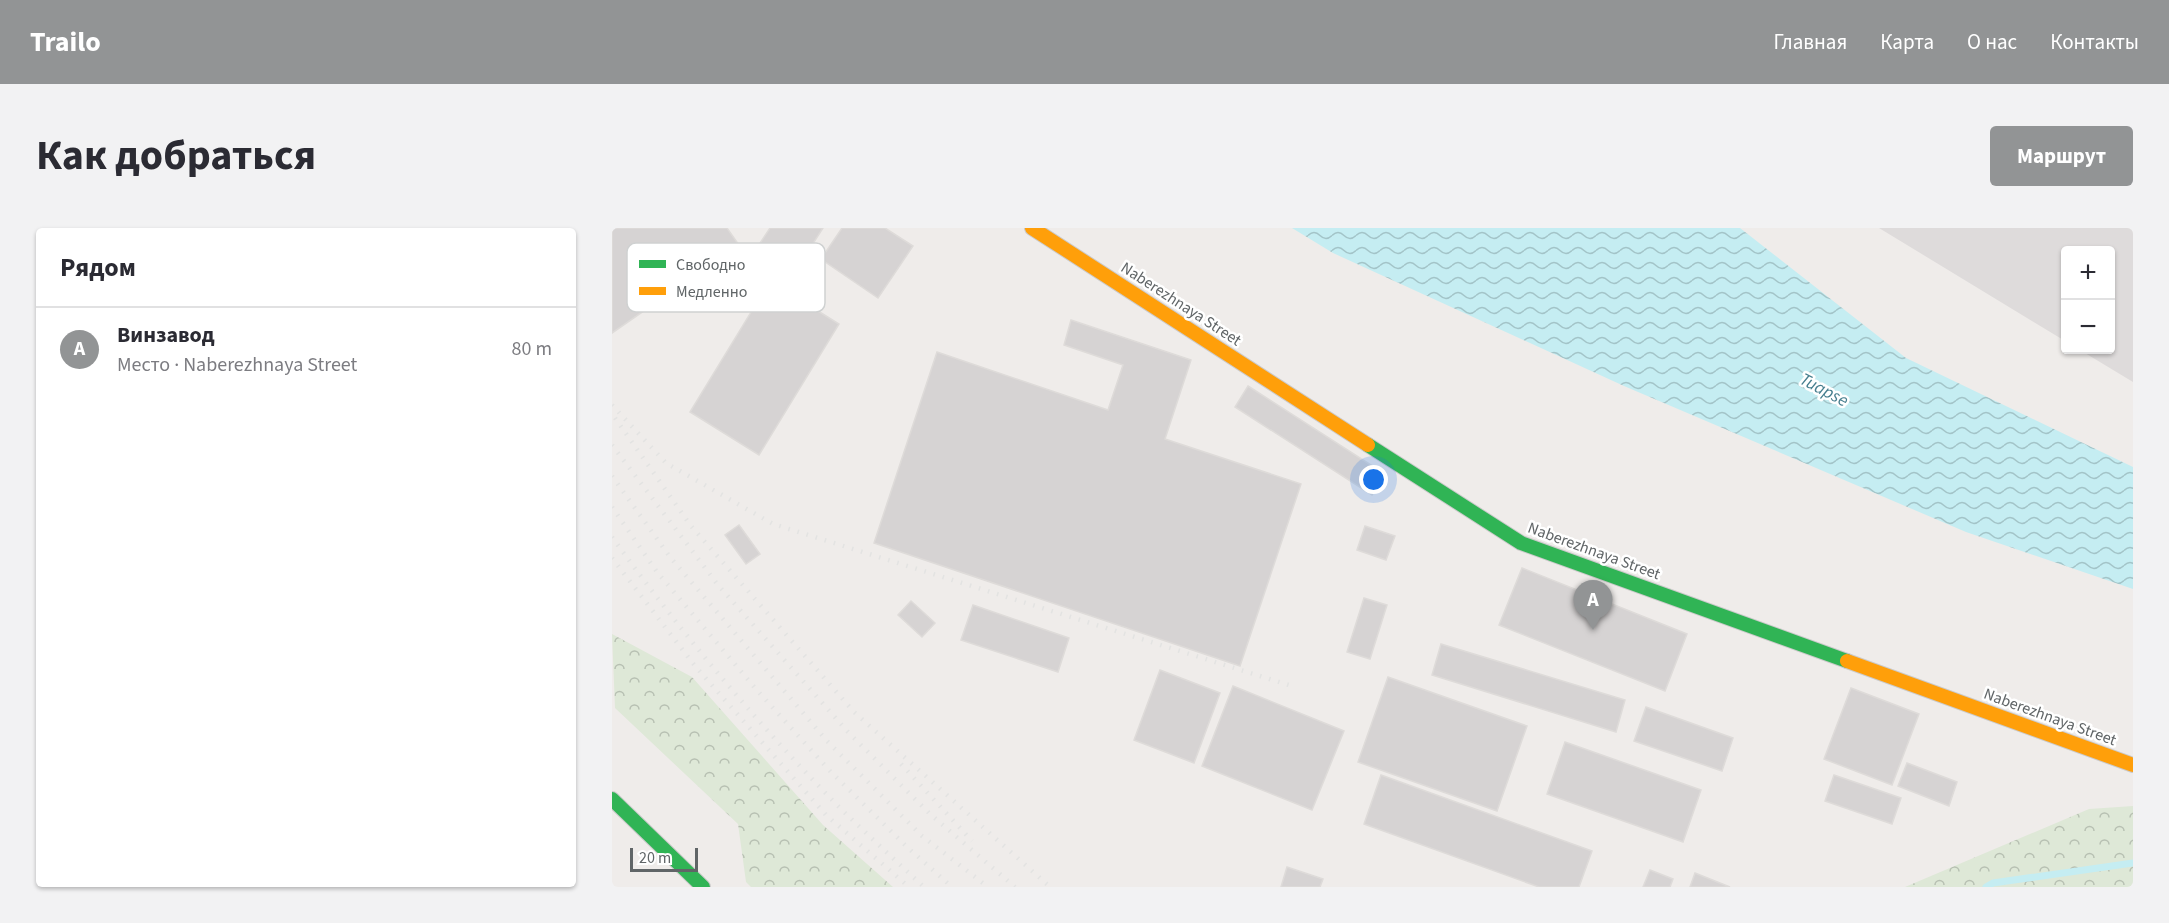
<!DOCTYPE html>
<html lang="ru">
<head>
<meta charset="utf-8">
<style>
	body { margin:0; font-family:"Source Sans 3",sans-serif; background:#f2f2f3; color:#2b2b33 }
	.controls { position:absolute; right:18px; top:18px; display:grid; overflow:hidden; border-radius:6px; box-shadow:0 2px 4px #0004 }
	.controls button { width:54px; height:54px; display:grid; place-items:center; padding:0; border:0; border-bottom:2px solid #e1e1e2; background:#fff; color:#2b2b33; font:30px sans-serif }
	.scale { position:absolute; left:18px; bottom:15px; width:68px; box-sizing:border-box; padding-left:6px; border:3px solid #606567; border-top:0; font-size:16px; line-height:21px; white-space:nowrap; color:#606567; -webkit-text-stroke:4px #fff; paint-order:stroke }
	.you { position:absolute; left:762px; top:252px; width:21px; height:21px; margin:-15px; border:4px solid #fff; border-radius:50%; background:#1a73e8; box-shadow:0 0 0 9px #1a73e833 }
	.badge { display:grid; place-items:center; width:39px; height:39px; border-radius:50%; background:#929495; color:#fff; font-size:20px; font-weight:700 }
	.pin { position:absolute; translate:-50% -50px; filter:drop-shadow(0 2px 3px #0008) }
	.pin::after { content:''; position:absolute; top:32px; width:21px; height:18px; background:inherit; clip-path:polygon(0 0,100% 0,50% 100%) }
	.list { margin:0; padding:0; list-style:none }
	h2 { display:flex; justify-content:space-between; align-items:center; height:78px; margin:0; padding:0 24px; font-size:26px }
	h2 small { font-size:20px; font-weight:400; color:#7c7c81 }
	.list li { display:grid; grid-template-columns:39px 1fr auto; gap:18px; align-items:center; box-sizing:border-box; height:84px; padding:0 24px; border-top:2px solid #e1e1e2 }
	.list b { display:block; font-size:22px; white-space:nowrap }
	.list p { margin:0; font-size:20px; white-space:nowrap; color:#7c7c81 }
	.list em { font-size:20px; font-style:normal; color:#7c7c81 }
	.map { position:relative; flex:none; width:1521px; height:659px; overflow:hidden; border-radius:6px }
	header { display:flex; align-items:center; gap:36px; box-sizing:border-box; height:84px; padding:0 30px; background:#929495; color:#fff }
	header strong { font-size:28px }
	nav { display:flex; gap:33px; margin-inline-start:auto; font-size:21px }
	.intro { display:flex; align-items:center; justify-content:space-between; box-sizing:border-box; height:144px; padding:0 36px }
	h1 { margin:0; font-size:42px }
	.button { padding:15px 27px; border-radius:6px; background:#929495; color:#fff; font-size:21px; font-weight:700 }
	main { display:flex; gap:36px; padding:0 36px }
	aside { flex:1; background:#fff; border-radius:6px; box-shadow:0 2px 4px #0004 }
	.map>svg:first-child { display:block }
	.industrial { fill:#dedbdb }
	.forest { fill:url(#forest-crowns) }
	.water { fill:url(#water-waves) }
	.lines { fill:none; stroke-linecap:round; stroke-linejoin:round }
	.stream { stroke:#c5edf2; stroke-width:7 }
	.building { fill:#d6d3d3; stroke:#dedbd9; stroke-width:1.5 }
	.fast-casing { stroke:#cbcaca; stroke-width:16 }
	.slow-casing { stroke:#cbcaca; stroke-width:16 }
	.fast { stroke:#30b455; stroke-width:14 }
	.slow { stroke:#ff9f0a; stroke-width:14 }
	.rail { stroke:#e3e3e2; stroke-width:4.5; stroke-dasharray:1.5 8; stroke-linecap:butt }
	.labels { text-anchor:middle; dominant-baseline:central; stroke-width:5; stroke-linejoin:round; paint-order:stroke }
	.street-label { font-size:16px; fill:#606567; stroke:#fff }
	.water-label { font-size:18px; font-style:italic; fill:#467e8e; stroke:#fff }
	.key { fill:#fff; stroke:#cfd1d1; stroke-width:1.5 }
	.key-label { font-size:16px; fill:#606567 }
</style>
</head>
<body>
<header>
<strong>Trailo</strong>
<nav><a>Главная</a><a>Карта</a><a>О нас</a><a>Контакты</a></nav>
</header>
<div class="intro"><h1>Как добраться</h1><a class="button">Маршрут</a></div>
<main>
<aside>
<h2>Рядом<small></small></h2>
<ul class="list">
<li><span class="badge">A</span><div><b>Винзавод</b><p>Место · Naberezhnaya Street</p></div><em>80 m</em></li>
</ul>
</aside>
<div class="map">
<svg width="1521" height="659" viewBox="0 0 1521 659">
	<defs>
		<pattern id="forest-crowns" width="20" height="18" patternUnits="userSpaceOnUse" patternTransform="scale(1.5)"><rect width="20" height="18" fill="#dee8d7"/><path d="M2 6a3 3 0 1 1 6 0M12 15a3 3 0 1 1 6 0" fill="none" stroke="#b7c0b2"/></pattern>
		<pattern id="water-waves" width="16" height="10" patternUnits="userSpaceOnUse" patternTransform="scale(1.5)"><rect width="16" height="10" fill="#c5edf2"/><path d="M0 5q4-4 8 0t8 0" fill="none" stroke="#a3c4c8"/></pattern>
	</defs>
	<rect width="100%" height="100%" fill="#efecea"/>
	<path class="industrial" d="M1267,0H1521V154L1468,122H1498V22H1454L1453,113Z"/>
	<g class="forest">
		<path d="M0,406L80,449L211,597L281,659H139L134,654L126,596L3,480Z"/>
		<path d="M1521,578V659H1293L1477,581Z"/>
	</g>
	<path class="water" d="M680,0H1128L1294,130L1521,239V361L1354,304L1012,158L721,25Z"/>
	<g class="lines">
		<path class="stream" d="M1374,659L1381,655L1521,635"/>
	</g>
	<g class="building">
		<path d="M0,0H115L127,17L0,105Z"/>
		<path d="M158,0H211L184,42L146,18Z"/>
		<path d="M230,0H273L301,18L266,70L209,31Z"/>
		<path d="M158,53L227,96L147,227L78,184Z"/>
		<path d="M459,92L579,132L553,211L689,256L628,438L262,315L325,124L496,182L511,137L452,117Z"/>
		<path d="M636,158L773,246L760,267L623,179Z"/>
		<path d="M127,297L148,326L134,336L113,307Z"/>
		<path d="M753,298L783,308L774,332L745,322Z"/>
		<path d="M910,340L1075,406L1053,463L887,397Z"/>
		<path d="M752,370L775,377L758,431L735,424Z"/>
		<path d="M299,373L323,395L310,409L286,387Z"/>
		<path d="M361,377L457,410L446,444L349,412Z"/>
		<path d="M829,416L1013,472L1004,504L820,447Z"/>
		<path d="M548,442L608,465L582,535L522,512Z"/>
		<path d="M776,449L915,498L885,583L746,534Z"/>
		<path d="M621,458L732,503L700,582L590,538Z"/>
		<path d="M1239,460L1307,486L1280,557L1212,531Z"/>
		<path d="M1034,479L1121,510L1110,543L1022,513Z"/>
		<path d="M953,514L1089,562L1071,614L935,566Z"/>
		<path d="M1295,535L1345,554L1337,578L1286,558Z"/>
		<path d="M769,547L980,623L967,659H927L752,596Z"/>
		<path d="M1222,547L1289,570L1280,596L1213,573Z"/>
		<path d="M675,639L711,651L708,659H669Z"/>
		<path d="M1038,642L1061,651L1058,659H1031Z"/>
		<path d="M1083,645L1118,659H1078Z"/>
	</g>
	<g class="lines">
		<defs>
			<g id="fast">
				<path d="M756,217L909,315L1235,433"/>
				<path d="M0,571L91,659"/>
			</g>
			<g id="slow">
				<path d="M420,0L756,217"/>
				<path d="M1235,433L1521,537"/>
			</g>
		</defs>
		<use href="#fast" class="fast-casing"/>
		<use href="#slow" class="slow-casing"/>
		<use href="#fast" class="fast"/>
		<use href="#slow" class="slow"/>
		<g class="rail">
			<path d="M0,177L54,235L161,296L680,458"/>
			<path d="M3,190L79,298L242,484L438,659"/>
			<path d="M0,217L106,357L236,504L318,586L403,659"/>
			<path d="M0,248L58,329L215,513L310,608L376,659"/>
			<path d="M0,279L45,344L143,460L218,543L295,619L340,659"/>
			<path d="M0,309C70,406 148,499 232,584C258,609 285,634 312,659"/>
			<path d="M0,330L83,438L214,587L297,659"/>
			<path d="M289,536L360,613"/>
		</g>
	</g>
	<g class="labels">
		<g class="street-label">
			<text transform="translate(569 76) rotate(33)">Naberezhnaya Street</text>
			<text transform="translate(982 323) rotate(20)">Naberezhnaya Street</text>
			<text transform="translate(1438 489) rotate(20)">Naberezhnaya Street</text>
		</g>
		<g class="water-label">
			<text transform="translate(1212 162) rotate(28)">Tuapse</text>
		</g>
	</g>
	<rect x="15" y="15" width="198" height="69" rx="9" class="key"/>
	<rect x="27" y="32" width="27" height="8" fill="#30b455"/>
	<rect x="27" y="59" width="27" height="8" fill="#ff9f0a"/>
	<g class="key-label">
		<text x="64" y="42">Свободно</text>
		<text x="64" y="69">Медленно</text>
	</g>
</svg>
<div class="controls">
<button>+</button>
<button>−</button>
</div>
<div class="scale">20 m</div>
<div class="you"></div>
<div class="pin badge" style="left:981px;top:402px">A</div>
</div>
</main>
</body>
</html>
